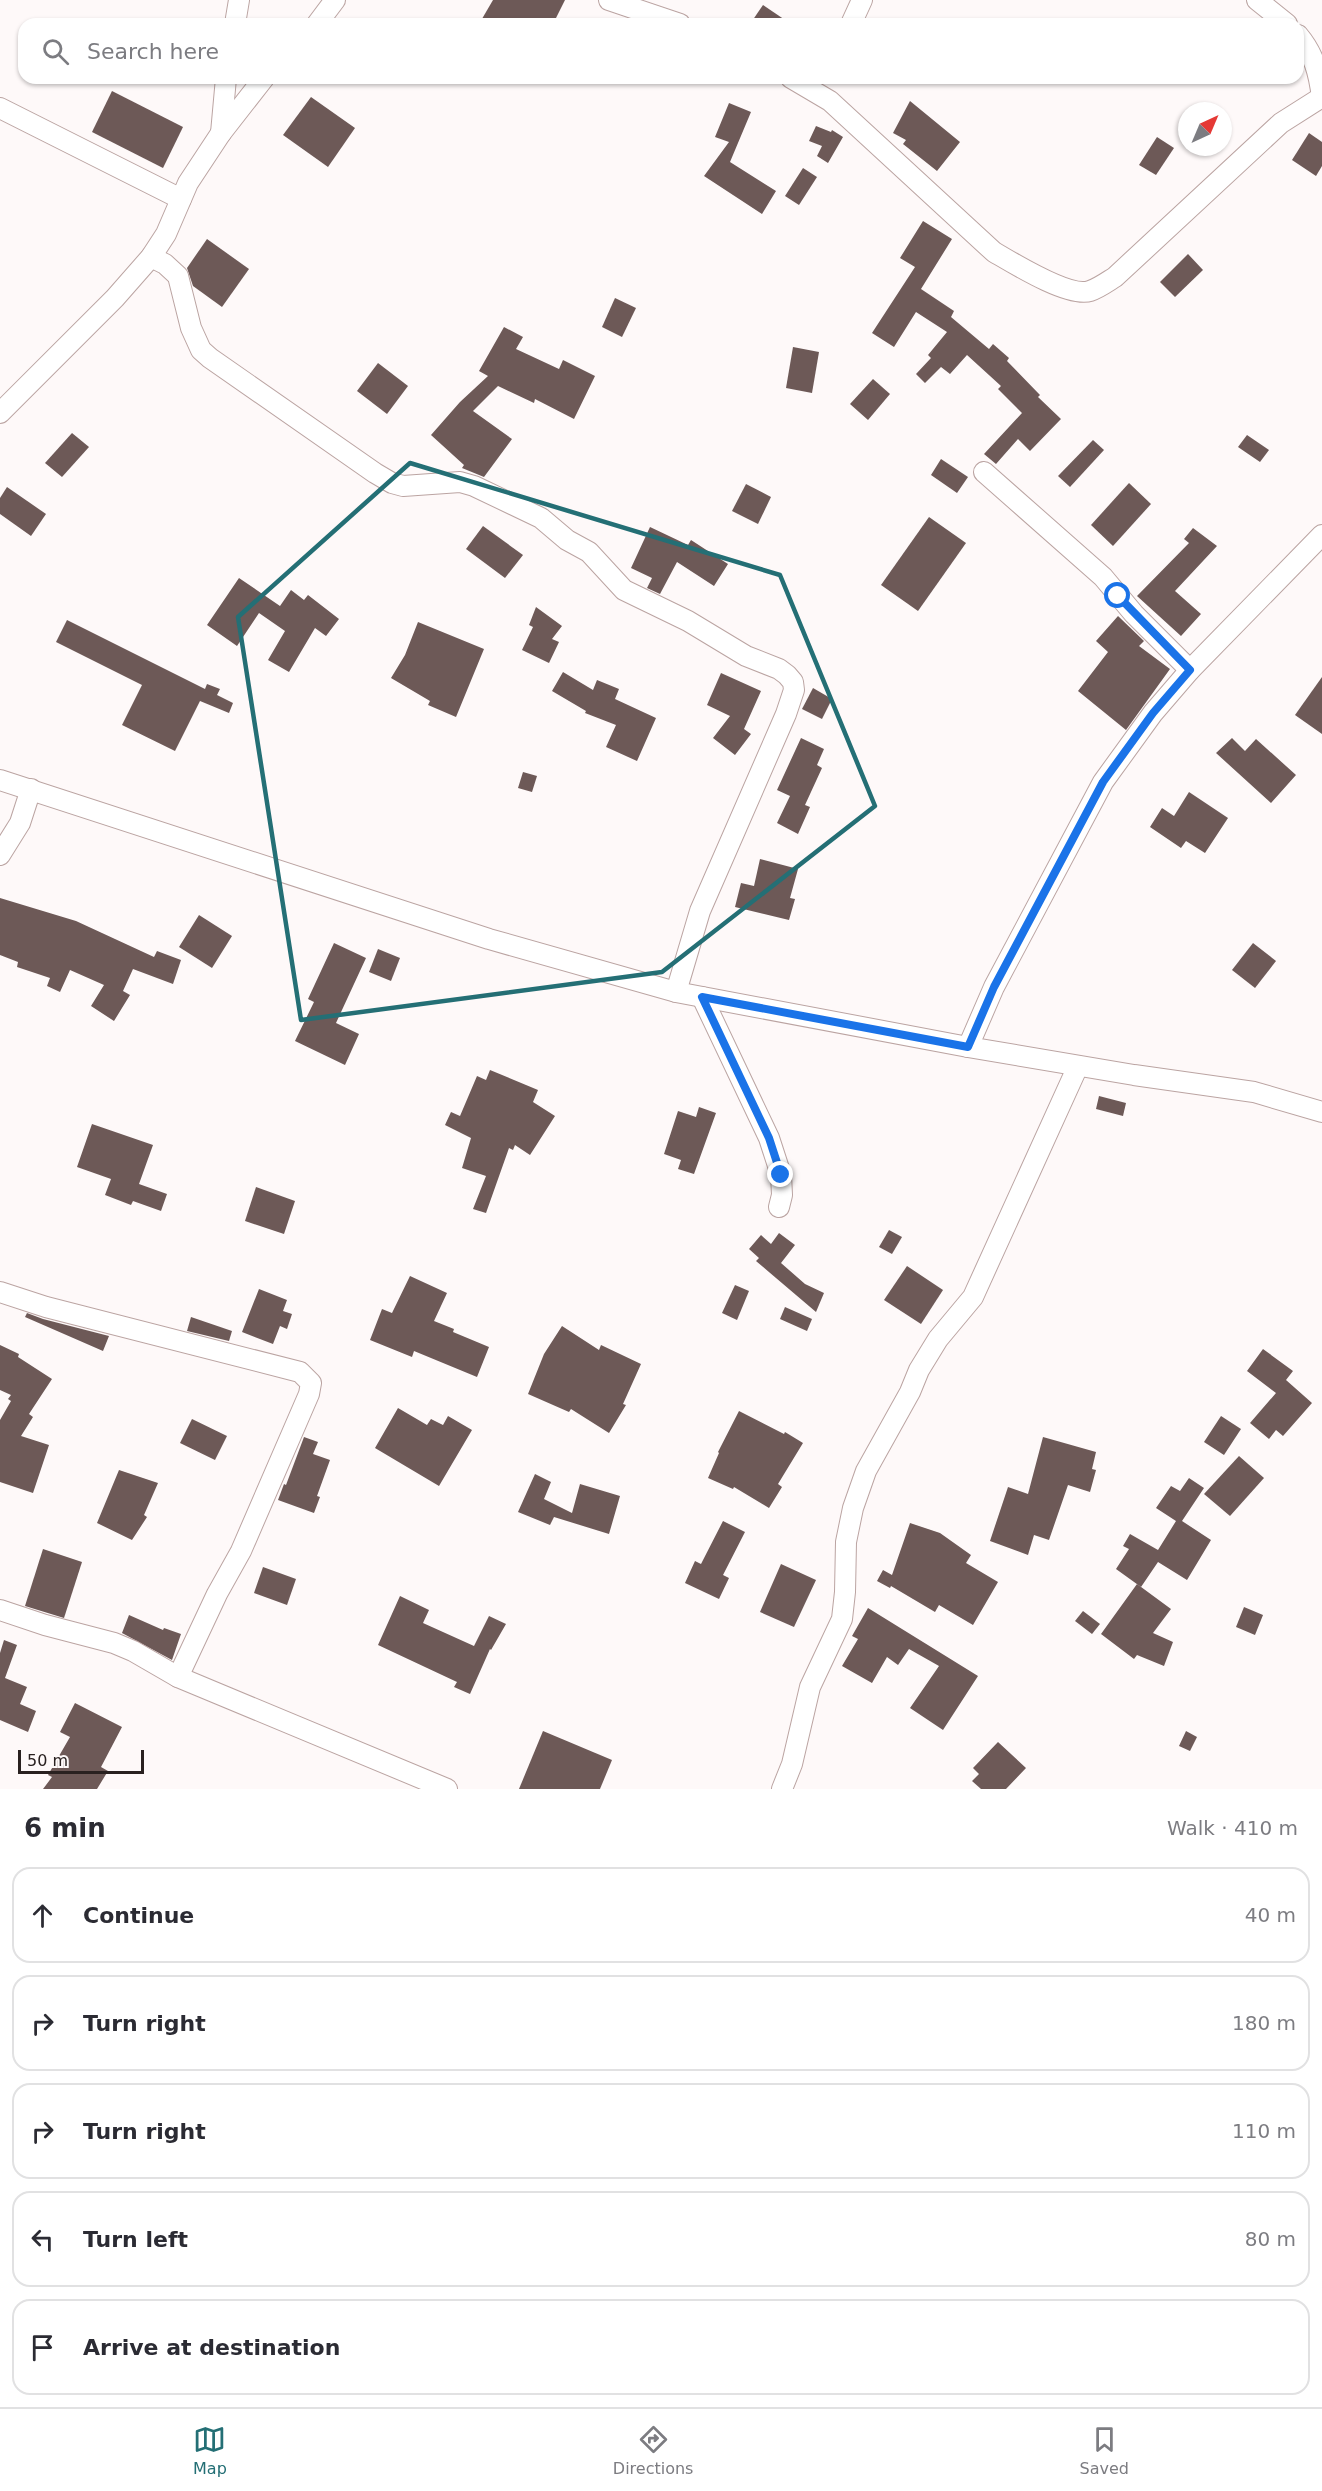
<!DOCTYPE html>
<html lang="en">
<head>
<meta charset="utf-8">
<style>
	body { margin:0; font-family:"DejaVu Sans",sans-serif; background:#f2f2f3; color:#2b2b33 }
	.compass { position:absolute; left:1178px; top:102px; width:54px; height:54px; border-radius:50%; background:#fff; box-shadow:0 2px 4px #0004; rotate:44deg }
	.scale { position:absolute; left:18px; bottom:15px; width:126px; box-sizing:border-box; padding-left:6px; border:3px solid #292120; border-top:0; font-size:16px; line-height:21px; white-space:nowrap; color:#292120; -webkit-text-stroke:4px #fef9f9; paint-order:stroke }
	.stop { position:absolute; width:18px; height:18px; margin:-14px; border:4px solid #1a73e8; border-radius:50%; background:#fff }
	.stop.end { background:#1a73e8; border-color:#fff; box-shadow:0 2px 6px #0008 }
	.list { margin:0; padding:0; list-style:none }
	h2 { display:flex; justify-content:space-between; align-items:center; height:78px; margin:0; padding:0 24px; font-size:26px }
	h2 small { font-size:20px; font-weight:400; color:#7c7c81 }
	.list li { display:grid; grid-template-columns:39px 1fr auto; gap:18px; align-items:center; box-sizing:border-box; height:96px; margin:0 12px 12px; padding:0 12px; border:2px solid #e1e1e2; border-radius:18px }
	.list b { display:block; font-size:22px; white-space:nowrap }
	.list em { font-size:20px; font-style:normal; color:#7c7c81 }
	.icon { flex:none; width:33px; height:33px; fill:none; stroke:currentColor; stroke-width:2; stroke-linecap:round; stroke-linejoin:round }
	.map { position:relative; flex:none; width:1322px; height:1789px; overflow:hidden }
	.search { position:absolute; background:#fff; box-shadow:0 2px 4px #0004; left:18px; right:18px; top:18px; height:66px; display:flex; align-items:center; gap:15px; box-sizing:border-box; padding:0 21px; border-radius:18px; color:#7c7c81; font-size:22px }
	.sheet { height:618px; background:#fff }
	nav { display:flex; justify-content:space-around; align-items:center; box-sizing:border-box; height:84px; border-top:2px solid #e1e1e2; background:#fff; font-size:16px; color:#7c7c81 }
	nav a { display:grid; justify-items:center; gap:3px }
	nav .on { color:#246f75 }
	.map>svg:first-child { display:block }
	.building { fill:#6d5957 }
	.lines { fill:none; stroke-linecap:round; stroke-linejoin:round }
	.minor-casing { stroke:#bba4a2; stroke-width:22 }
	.minor { stroke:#fff; stroke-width:20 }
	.route { stroke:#1a73e8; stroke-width:8 }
	.marked { fill:none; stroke:#246f75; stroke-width:4.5; stroke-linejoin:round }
</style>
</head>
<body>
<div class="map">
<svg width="1322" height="1789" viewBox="0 0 1322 1789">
	<rect width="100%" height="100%" fill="#fef9f9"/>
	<g class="building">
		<path d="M493,0H565L553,24H479Z"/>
		<path d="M763,5L791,24H750Z"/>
		<path d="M112,91L183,127L163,168L92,132Z"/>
		<path d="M311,97L355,128L328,167L283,135Z"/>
		<path d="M910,101L960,142L937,171L903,144L906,140L893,133Z"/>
		<path d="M729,103L751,112L730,162L776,191L762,214L704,176L729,142L715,137Z"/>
		<path d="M816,126L831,132L832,130L843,137L828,163L817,156L822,146L809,141Z"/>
		<path d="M1309,133L1322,142V166L1316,176L1292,160Z"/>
		<path d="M1157,137L1174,148L1156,175L1139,165Z"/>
		<path d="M803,168L817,177L799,205L785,196Z"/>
		<path d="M923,221L952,239L921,289L954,311L951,317L989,349L993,344L1009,358L1007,361L1040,395L1038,397L1061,419L1030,451L1018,439L996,464L984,454L1022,413L998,389L1001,386L967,355L950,374L941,367L925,383L916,374L931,358L928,355L947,332L916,312L894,347L872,333L915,267L900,258Z"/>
		<path d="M207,239L249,269L222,307L193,286L187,268Z"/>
		<path d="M1188,254L1203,270L1175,297L1160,282Z"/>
		<path d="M615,298L636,308L622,337L602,327Z"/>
		<path d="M504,327L523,337L516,349L559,369L563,360L595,376L574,419L535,399L534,403L498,386L473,411L512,439L484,477L462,468L464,465L431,435L460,402L488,376L479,371Z"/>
		<path d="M793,347L819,352L812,393L786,388Z"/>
		<path d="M378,363L408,386L387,414L357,391Z"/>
		<path d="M873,379L890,394L868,420L850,404Z"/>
		<path d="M72,433L89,447L62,477L45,463Z"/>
		<path d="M1247,435L1269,450L1260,462L1238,447Z"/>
		<path d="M1093,440L1104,450L1070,487L1058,476Z"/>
		<path d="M941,459L968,477L957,493L931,475Z"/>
		<path d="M1129,483L1151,504L1113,546L1091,525Z"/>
		<path d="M746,484L771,497L758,524L732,511Z"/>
		<path d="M7,487L46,514L31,536L0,514V498Z"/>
		<path d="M929,517L966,543L918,611L881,585Z"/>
		<path d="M483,526L523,555L505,578L466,549Z"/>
		<path d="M650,527L688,545L691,540L728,564L714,586L677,562L660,594L647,588L652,578L631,568Z"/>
		<path d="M1193,528L1217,546L1175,591L1201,614L1181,636L1137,596L1189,543L1184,539Z"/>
		<path d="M239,578L280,606L291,590L304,600L308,595L339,619L326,636L315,628L289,672L268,660L285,631L259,613L237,646L207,625Z"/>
		<path d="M536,607L562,626L552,639L559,642L549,663L522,650L533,627L529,625Z"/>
		<path d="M1118,616L1144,641L1139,646L1170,669L1126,730L1078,691L1108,652L1096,641Z"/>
		<path d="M67,620L205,689L207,684L220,689L217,695L233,703L229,713L200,701L175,751L122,725L142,685L56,642Z"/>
		<path d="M418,622L484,649L456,717L428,705L430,701L391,678L405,655Z"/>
		<path d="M563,672L593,690L597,680L619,689L615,699L656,718L637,761L606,747L616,725L585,713L586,711L552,691Z"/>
		<path d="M721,673L761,691L744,729L751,734L735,755L713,738L730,716L707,705Z"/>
		<path d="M1322,677V734L1295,715Z"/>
		<path d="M813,688L832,699L822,719L802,709Z"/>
		<path d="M801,738L824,749L817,765L822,768L805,805L810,807L798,834L777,823L790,796L777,790Z"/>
		<path d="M1232,738L1245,751L1256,739L1296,775L1271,803L1216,753Z"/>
		<path d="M523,772L537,776L532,792L518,788Z"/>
		<path d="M1189,792L1228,818L1205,853L1186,841L1181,848L1150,827L1162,808L1174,816Z"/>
		<path d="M760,859L798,869L790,898L795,899L789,920L735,907L741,883L754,886Z"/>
		<path d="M0,898L76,921L154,957L157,951L181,960L173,984L133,969L123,991L130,995L114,1021L91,1006L104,985L70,970L60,992L47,986L50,978L17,967L18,962L0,955Z"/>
		<path d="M199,915L232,936L212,968L179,947Z"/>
		<path d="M334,943L366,958L336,1023L359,1034L345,1065L295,1041L314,1002L308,999Z"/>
		<path d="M1253,943L1276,961L1255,988L1232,970Z"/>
		<path d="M378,949L400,958L391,981L369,972Z"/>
		<path d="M490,1070L538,1090L533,1102L555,1116L530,1155L515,1145L513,1150L509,1148L486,1213L473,1209L486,1176L462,1168L471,1138L445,1125L451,1112L460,1116L477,1076L486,1080Z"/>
		<path d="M1099,1096L1126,1103L1123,1116L1096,1109Z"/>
		<path d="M699,1107L716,1113L694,1174L678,1169L681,1160L664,1154L678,1111L696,1117Z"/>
		<path d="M92,1124L153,1145L139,1184L167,1194L161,1211L133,1201L131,1205L105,1195L111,1179L77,1167Z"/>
		<path d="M256,1187L295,1201L284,1234L245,1221Z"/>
		<path d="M889,1230L902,1237L892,1254L879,1247Z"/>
		<path d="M779,1233L795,1245L781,1263L805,1284L824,1293L816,1312L756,1261L759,1258L749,1249L761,1235L771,1244Z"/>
		<path d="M907,1266L943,1290L921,1324L884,1300Z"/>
		<path d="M410,1276L447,1293L434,1321L454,1329L453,1332L489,1347L477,1377L414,1351L412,1357L370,1340L382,1309L392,1313Z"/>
		<path d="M735,1285L749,1291L737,1320L722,1313Z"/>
		<path d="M259,1289L287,1300L283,1311L292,1314L287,1329L280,1326L273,1344L242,1332Z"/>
		<path d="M785,1307L812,1319L807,1331L780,1319Z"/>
		<path d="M27,1313L43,1319L109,1336L103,1351L25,1317Z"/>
		<path d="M191,1317L232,1331L229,1341L187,1331Z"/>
		<path d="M562,1326L599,1350L601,1345L641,1364L623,1404L626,1405L609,1433L571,1409L569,1412L528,1394L544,1354Z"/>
		<path d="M0,1345L19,1354L18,1357L52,1379L29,1414L33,1417L21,1436L49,1445L33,1493L0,1482V1420L11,1401L8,1399L11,1395L0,1390Z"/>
		<path d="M1263,1349L1293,1371L1286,1380L1312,1403L1283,1436L1276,1430L1269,1439L1250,1423L1276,1393L1247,1371Z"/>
		<path d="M398,1408L427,1425L431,1419L443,1425L448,1416L472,1430L439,1486L375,1448Z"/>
		<path d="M739,1411L784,1434L785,1432L803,1443L778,1484L782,1487L769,1508L734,1487L733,1489L708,1478L719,1453L718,1452Z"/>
		<path d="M1221,1416L1241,1429L1224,1455L1204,1442Z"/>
		<path d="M192,1419L227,1436L215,1460L180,1443Z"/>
		<path d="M304,1437L318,1442L313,1454L330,1460L317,1496L320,1497L314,1513L278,1500L284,1484L286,1485Z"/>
		<path d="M1043,1437L1096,1452L1092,1469L1096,1470L1090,1492L1068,1485L1049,1540L1034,1535L1028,1555L990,1541L1008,1487L1028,1494Z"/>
		<path d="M1239,1456L1264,1478L1230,1516L1204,1494Z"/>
		<path d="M119,1470L158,1483L144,1515L147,1517L132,1540L97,1523Z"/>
		<path d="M535,1474L551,1482L544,1499L572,1513L580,1484L620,1496L609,1534L554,1517L550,1525L518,1512Z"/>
		<path d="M1189,1478L1204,1488L1182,1521L1211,1540L1187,1580L1158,1562L1141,1587L1116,1569L1129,1549L1123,1546L1130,1534L1158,1550L1176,1521L1156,1508L1171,1486L1180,1491Z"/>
		<path d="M723,1521L745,1532L723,1575L729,1578L719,1599L685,1583L695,1561L701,1564Z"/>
		<path d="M910,1523L940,1533L971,1555L966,1563L998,1582L973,1625L939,1605L935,1612L891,1586L890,1588L877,1581L883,1570L892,1575Z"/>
		<path d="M43,1549L82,1562L64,1618L25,1606Z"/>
		<path d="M781,1564L816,1580L794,1627L760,1612Z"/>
		<path d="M263,1567L296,1579L287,1605L254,1593Z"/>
		<path d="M1137,1584L1171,1609L1153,1633L1173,1642L1164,1666L1137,1655L1134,1659L1101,1634Z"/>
		<path d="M400,1596L429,1610L423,1623L474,1646L489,1616L506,1624L491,1650L490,1649L470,1694L454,1687L457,1682L378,1645Z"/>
		<path d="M1244,1607L1263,1615L1255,1635L1236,1627Z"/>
		<path d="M868,1608L978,1676L943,1730L910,1708L939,1666L909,1649L898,1665L887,1657L872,1683L842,1666L858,1639L852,1636Z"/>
		<path d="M1083,1611L1100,1624L1092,1634L1075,1621Z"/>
		<path d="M129,1615L163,1630L164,1628L181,1634L172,1660L122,1633Z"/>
		<path d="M4,1640L17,1645L5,1678L27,1687L20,1704L36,1711L28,1732L0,1720V1653Z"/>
		<path d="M75,1703L122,1727L101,1767L108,1771L97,1789H43L52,1777L48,1775L70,1737L60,1732Z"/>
		<path d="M543,1731L612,1760L600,1789H519Z"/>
		<path d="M1186,1731L1197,1737L1190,1751L1179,1746Z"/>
		<path d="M998,1742L1026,1768L1006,1789H981L972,1781L979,1774L973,1768Z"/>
	</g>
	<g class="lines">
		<defs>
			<g id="minor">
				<path d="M609,0L680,24"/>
				<path d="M1257,0L1287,24"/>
				<path d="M235,24L239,0"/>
				<path d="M317,24L335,0"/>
				<path d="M851,24L862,0"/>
				<path d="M1298,35C1314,54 1319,73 1322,98"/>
				<path d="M791,78L830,101L994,252C1013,263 1069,298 1090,291C1099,288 1107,282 1115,277L1281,123L1322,97"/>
				<path d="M0,108L181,199"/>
				<path d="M221,133L226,78"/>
				<path d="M151,257L165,264L178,276L191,328L201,350L210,358L375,473L392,483L403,486L460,482L474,486L541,518L567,540L589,552L624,590L688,621L746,656L779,669L787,675L793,682L794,690L786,714L700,911L676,992"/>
				<path d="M0,413L115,298L151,257L166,234L188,183L221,133L264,78"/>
				<path d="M984,472L1103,577L1134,614L1190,670"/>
				<path d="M0,780L489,939L676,992L968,1047L1134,1075L1254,1092L1322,1112"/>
				<path d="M0,855L20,823L31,789"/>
				<path d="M702,997L769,1138L781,1175L782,1195L779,1207"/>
				<path d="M968,1047L994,987L1103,782L1153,713L1190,670L1322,535"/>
				<path d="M0,1292L46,1307L300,1372L311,1383L309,1394L241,1551L217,1594L178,1677"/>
				<path d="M0,1610L45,1625L114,1643L133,1651L178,1677L447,1789"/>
				<path d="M782,1789L792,1764L810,1687L842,1619L845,1592L846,1542L853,1508L866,1471L910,1392L919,1370L938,1339L973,1297L1078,1066"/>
			</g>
		</defs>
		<use href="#minor" class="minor-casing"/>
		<use href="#minor" class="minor"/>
	</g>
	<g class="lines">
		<path class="route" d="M781,1175L769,1138L702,997L968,1047L994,987L1103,782L1153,713L1190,670L1118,596"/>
	</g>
	<path class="marked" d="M410,463L780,575L875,806L662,972L301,1020L238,617Z"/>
</svg>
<svg class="compass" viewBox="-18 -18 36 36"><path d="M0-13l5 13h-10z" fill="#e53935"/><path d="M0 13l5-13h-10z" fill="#7c7c81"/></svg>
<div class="scale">50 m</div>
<div class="stop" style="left:1118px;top:596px"></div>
<div class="stop end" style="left:781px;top:1175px"></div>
<div class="search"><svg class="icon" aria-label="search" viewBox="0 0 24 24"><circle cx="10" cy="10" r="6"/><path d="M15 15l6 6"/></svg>Search here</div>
</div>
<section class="sheet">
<h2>6 min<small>Walk · 410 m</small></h2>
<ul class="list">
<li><svg class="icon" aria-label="ahead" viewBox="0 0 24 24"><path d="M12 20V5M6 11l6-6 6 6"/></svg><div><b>Continue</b></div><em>40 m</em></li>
<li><svg class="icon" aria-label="right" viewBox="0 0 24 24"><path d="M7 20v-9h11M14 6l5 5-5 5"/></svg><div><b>Turn right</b></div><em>180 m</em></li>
<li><svg class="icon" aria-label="right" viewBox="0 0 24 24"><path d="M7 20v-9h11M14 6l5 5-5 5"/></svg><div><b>Turn right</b></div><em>110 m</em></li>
<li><svg class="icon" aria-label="left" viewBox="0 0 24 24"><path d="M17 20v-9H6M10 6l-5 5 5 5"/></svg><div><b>Turn left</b></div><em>80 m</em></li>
<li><svg class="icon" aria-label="arrive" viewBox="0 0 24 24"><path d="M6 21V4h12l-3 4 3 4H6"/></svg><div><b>Arrive at destination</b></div></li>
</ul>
</section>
<nav>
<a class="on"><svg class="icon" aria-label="map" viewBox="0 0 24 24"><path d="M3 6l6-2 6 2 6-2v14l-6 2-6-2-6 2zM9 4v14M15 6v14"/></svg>Map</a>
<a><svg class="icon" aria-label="directions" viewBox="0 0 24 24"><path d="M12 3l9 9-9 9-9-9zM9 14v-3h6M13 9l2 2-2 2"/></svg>Directions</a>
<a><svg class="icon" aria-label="saved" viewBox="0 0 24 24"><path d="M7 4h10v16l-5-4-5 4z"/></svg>Saved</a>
</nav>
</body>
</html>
